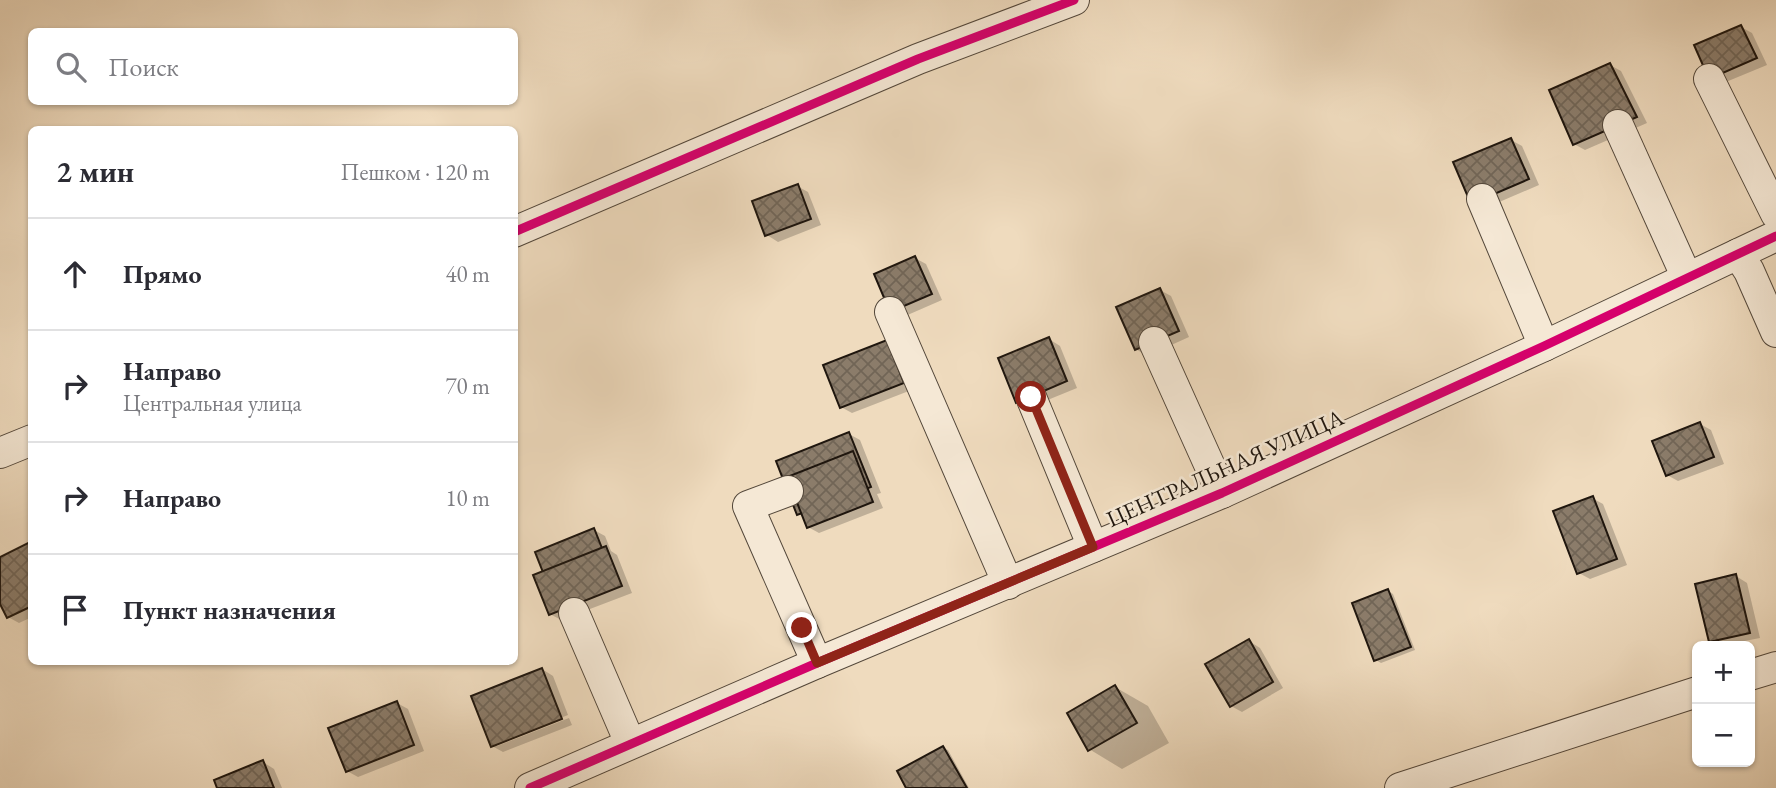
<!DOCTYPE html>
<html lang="ru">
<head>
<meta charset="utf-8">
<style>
	body { margin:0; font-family:"EB Garamond",serif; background:#f2f2f3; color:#2b2b33 }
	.controls { position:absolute; right:21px; bottom:21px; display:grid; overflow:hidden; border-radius:10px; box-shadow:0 2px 5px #0004 }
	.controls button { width:63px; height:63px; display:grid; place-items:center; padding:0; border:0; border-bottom:2px solid #e1e1e2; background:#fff; color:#2b2b33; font:35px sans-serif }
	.stop { position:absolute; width:21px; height:21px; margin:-16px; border:5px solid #8f2418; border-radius:50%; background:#fff }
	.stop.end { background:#8f2418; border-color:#fff; box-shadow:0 2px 7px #0008 }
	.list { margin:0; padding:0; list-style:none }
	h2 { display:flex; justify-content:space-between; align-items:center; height:91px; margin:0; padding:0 28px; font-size:30px }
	h2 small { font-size:23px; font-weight:400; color:#7c7c81 }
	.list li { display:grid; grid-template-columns:46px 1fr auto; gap:21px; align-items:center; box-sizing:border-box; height:112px; padding:0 28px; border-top:2px solid #e1e1e2 }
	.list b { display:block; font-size:26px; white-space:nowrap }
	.list p { margin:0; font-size:23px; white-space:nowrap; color:#7c7c81 }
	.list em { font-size:23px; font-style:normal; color:#7c7c81 }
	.icon { flex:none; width:38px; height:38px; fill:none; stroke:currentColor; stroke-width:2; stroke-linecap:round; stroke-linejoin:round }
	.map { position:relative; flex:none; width:1776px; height:788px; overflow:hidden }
	.search { position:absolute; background:#fff; box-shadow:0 2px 5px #0004; left:28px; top:28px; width:490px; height:77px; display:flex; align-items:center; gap:18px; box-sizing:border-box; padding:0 24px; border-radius:10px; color:#7c7c81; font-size:26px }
	.panel { position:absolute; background:#fff; box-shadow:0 2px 5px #0004; left:28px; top:126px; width:490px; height:539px; border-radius:10px }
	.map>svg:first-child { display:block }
	.shadow { fill:#0003 }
	.building { fill:url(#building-cross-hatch); stroke:#1f160e; stroke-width:2 }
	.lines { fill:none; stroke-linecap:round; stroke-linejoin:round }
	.minor-casing { stroke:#53473a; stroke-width:32 }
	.minor { stroke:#f5e8d5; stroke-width:30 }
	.cycleway-casing { stroke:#f5e8d5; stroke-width:13 }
	.cycleway { stroke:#d6006c; stroke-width:9 }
	.route { stroke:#8f2418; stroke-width:9 }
	.labels { text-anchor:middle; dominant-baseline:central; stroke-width:5; stroke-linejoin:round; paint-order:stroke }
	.street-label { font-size:23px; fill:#1f160e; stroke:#f5e8d5 }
</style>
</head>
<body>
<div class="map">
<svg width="1776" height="788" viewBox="0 0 1776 788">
	<defs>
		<pattern id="building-cross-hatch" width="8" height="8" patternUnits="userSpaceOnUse" patternTransform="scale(1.75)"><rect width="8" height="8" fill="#8b7c6a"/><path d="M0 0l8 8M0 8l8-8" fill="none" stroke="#716556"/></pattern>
	</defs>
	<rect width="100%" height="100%" fill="#efdbbe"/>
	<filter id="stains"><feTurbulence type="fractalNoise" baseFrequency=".00286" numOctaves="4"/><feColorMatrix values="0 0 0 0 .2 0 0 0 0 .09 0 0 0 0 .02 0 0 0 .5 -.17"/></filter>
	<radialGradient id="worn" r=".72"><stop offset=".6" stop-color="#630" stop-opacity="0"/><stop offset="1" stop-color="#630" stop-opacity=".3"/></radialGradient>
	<g class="shadow">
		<path d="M1741,27L1752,33L1767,65L1721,84L1710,77Z"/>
		<path d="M1610,65L1621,71L1647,123L1585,150L1574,144Z"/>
		<path d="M1511,140L1522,146L1539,185L1483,209Z"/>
		<path d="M797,186L808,192L821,225L778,242L767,235Z"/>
		<path d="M915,258L926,264L942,300L903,317L892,311Z"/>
		<path d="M1160,290L1171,296L1189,337L1147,356L1136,349Z"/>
		<path d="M1049,339L1060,346L1077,388L1028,408Z"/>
		<path d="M887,342L914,389L852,413L841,407Z"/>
		<path d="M1700,424L1711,430L1724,464L1678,481L1667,475Z"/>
		<path d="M849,434L860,440L881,493L877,494L883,508L819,533L808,527L804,517L799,514Z"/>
		<path d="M1592,498L1603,504L1627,565L1590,579L1579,573Z"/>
		<path d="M594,530L605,536L611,551L617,555L632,593L561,620L550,614L545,572Z"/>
		<path d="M32,543V617L19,623L8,617L0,600V559Z"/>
		<path d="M1736,576L1747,583L1760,638L1719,646L1711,641Z"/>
		<path d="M1388,591L1393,594L1415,650L1381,663L1376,660Z"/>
		<path d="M1249,641L1260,648L1283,688L1242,712L1231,706Z"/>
		<path d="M542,669L553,676L568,715L497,743V746L569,718L572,725L503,752L492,746Z"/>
		<path d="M1115,687L1148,706L1169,743L1122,769L1089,749Z"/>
		<path d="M397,703L408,709L424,751L358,777L347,771Z"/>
		<path d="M943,748L948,750L969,788H908Z"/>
		<path d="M263,762L274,769L282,788H219Z"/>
	</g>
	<g class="building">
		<path d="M1741,25L1757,58L1709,79L1694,45Z"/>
		<path d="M1610,63L1637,117L1573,145L1549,90Z"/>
		<path d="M1511,138L1529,179L1471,204L1453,162Z"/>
		<path d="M798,184L811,219L765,236L752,201Z"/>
		<path d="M915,256L932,294L890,312L874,274Z"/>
		<path d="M1160,288L1179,331L1135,350L1116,307Z"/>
		<path d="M1049,337L1067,381L1016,403L998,358Z"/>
		<path d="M887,340L904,383L840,408L823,365Z"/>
		<path d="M1700,422L1714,457L1666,476L1652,441Z"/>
		<path d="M849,432L871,487L797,515L776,461Z"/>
		<path d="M853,451L873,502L807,528L787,477Z"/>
		<path d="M1593,496L1617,559L1577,574L1553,511Z"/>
		<path d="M594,528L613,576L554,600L535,552Z"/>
		<path d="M32,541V606L7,618L0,604V557Z"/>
		<path d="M606,546L622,586L549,615L533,575Z"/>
		<path d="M1736,574L1750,633L1709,642L1695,584Z"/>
		<path d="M1388,589L1411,647L1374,661L1352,603Z"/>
		<path d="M1249,639L1273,682L1230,707L1205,664Z"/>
		<path d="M542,668L562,719L491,747L471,696Z"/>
		<path d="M1115,685L1137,723L1088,751L1067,713Z"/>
		<path d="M397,701L414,745L346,772L328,728Z"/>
		<path d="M943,746L967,788H906L897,771Z"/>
		<path d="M263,760L274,788H217L214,780Z"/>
	</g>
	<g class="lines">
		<defs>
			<g id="minor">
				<path d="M1709,79L1776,214"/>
				<path d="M1618,125L1687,278"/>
				<path d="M1482,199L1544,346"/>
				<path d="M514,232L918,59L1074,0"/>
				<path d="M1738,254L1749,271L1776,332"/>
				<path d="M890,312L1008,584"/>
				<path d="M1154,342L1222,493"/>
				<path d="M1031,397L1093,547"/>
				<path d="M0,453L32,440"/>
				<path d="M788,491L748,506L817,663"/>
				<path d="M574,613L630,743"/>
				<path d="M1750,675L1776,667"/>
				<path d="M530,788L817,663L1222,493L1544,346L1776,236"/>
				<path d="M1400,788L1697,692"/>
			</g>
		</defs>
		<use href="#minor" class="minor-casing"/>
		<use href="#minor" class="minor"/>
		<defs>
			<g id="cycleway">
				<path d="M514,232L918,59L1074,0"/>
				<path d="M530,788L817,663L1222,493L1544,346L1776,236"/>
			</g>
		</defs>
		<use href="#cycleway" class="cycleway-casing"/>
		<use href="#cycleway" class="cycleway"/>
	</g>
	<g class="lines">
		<path class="route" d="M802,628L817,663L1093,547L1031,397"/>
	</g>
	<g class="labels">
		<g class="street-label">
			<text transform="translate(1225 468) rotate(-24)">ЦЕНТРАЛЬНАЯ УЛИЦА</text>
		</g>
	</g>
	<rect width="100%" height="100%" filter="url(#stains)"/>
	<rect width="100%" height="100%" fill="url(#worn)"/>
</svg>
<div class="controls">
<button>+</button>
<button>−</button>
</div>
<div class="stop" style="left:1031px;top:397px"></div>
<div class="stop end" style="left:802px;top:628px"></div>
<div class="search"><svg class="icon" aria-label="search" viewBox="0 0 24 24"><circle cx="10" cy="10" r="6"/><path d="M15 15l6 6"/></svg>Поиск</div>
<section class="panel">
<h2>2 мин<small>Пешком · 120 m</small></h2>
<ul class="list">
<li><svg class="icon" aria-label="ahead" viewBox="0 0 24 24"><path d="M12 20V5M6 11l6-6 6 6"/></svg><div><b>Прямо</b></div><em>40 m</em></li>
<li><svg class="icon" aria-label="right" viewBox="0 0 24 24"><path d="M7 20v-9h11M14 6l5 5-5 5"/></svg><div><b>Направо</b><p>Центральная улица</p></div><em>70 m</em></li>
<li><svg class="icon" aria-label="right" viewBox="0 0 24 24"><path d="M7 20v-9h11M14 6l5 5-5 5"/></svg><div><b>Направо</b></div><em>10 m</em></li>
<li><svg class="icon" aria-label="arrive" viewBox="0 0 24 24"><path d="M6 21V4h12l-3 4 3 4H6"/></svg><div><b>Пункт назначения</b></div></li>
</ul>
</section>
</div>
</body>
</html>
